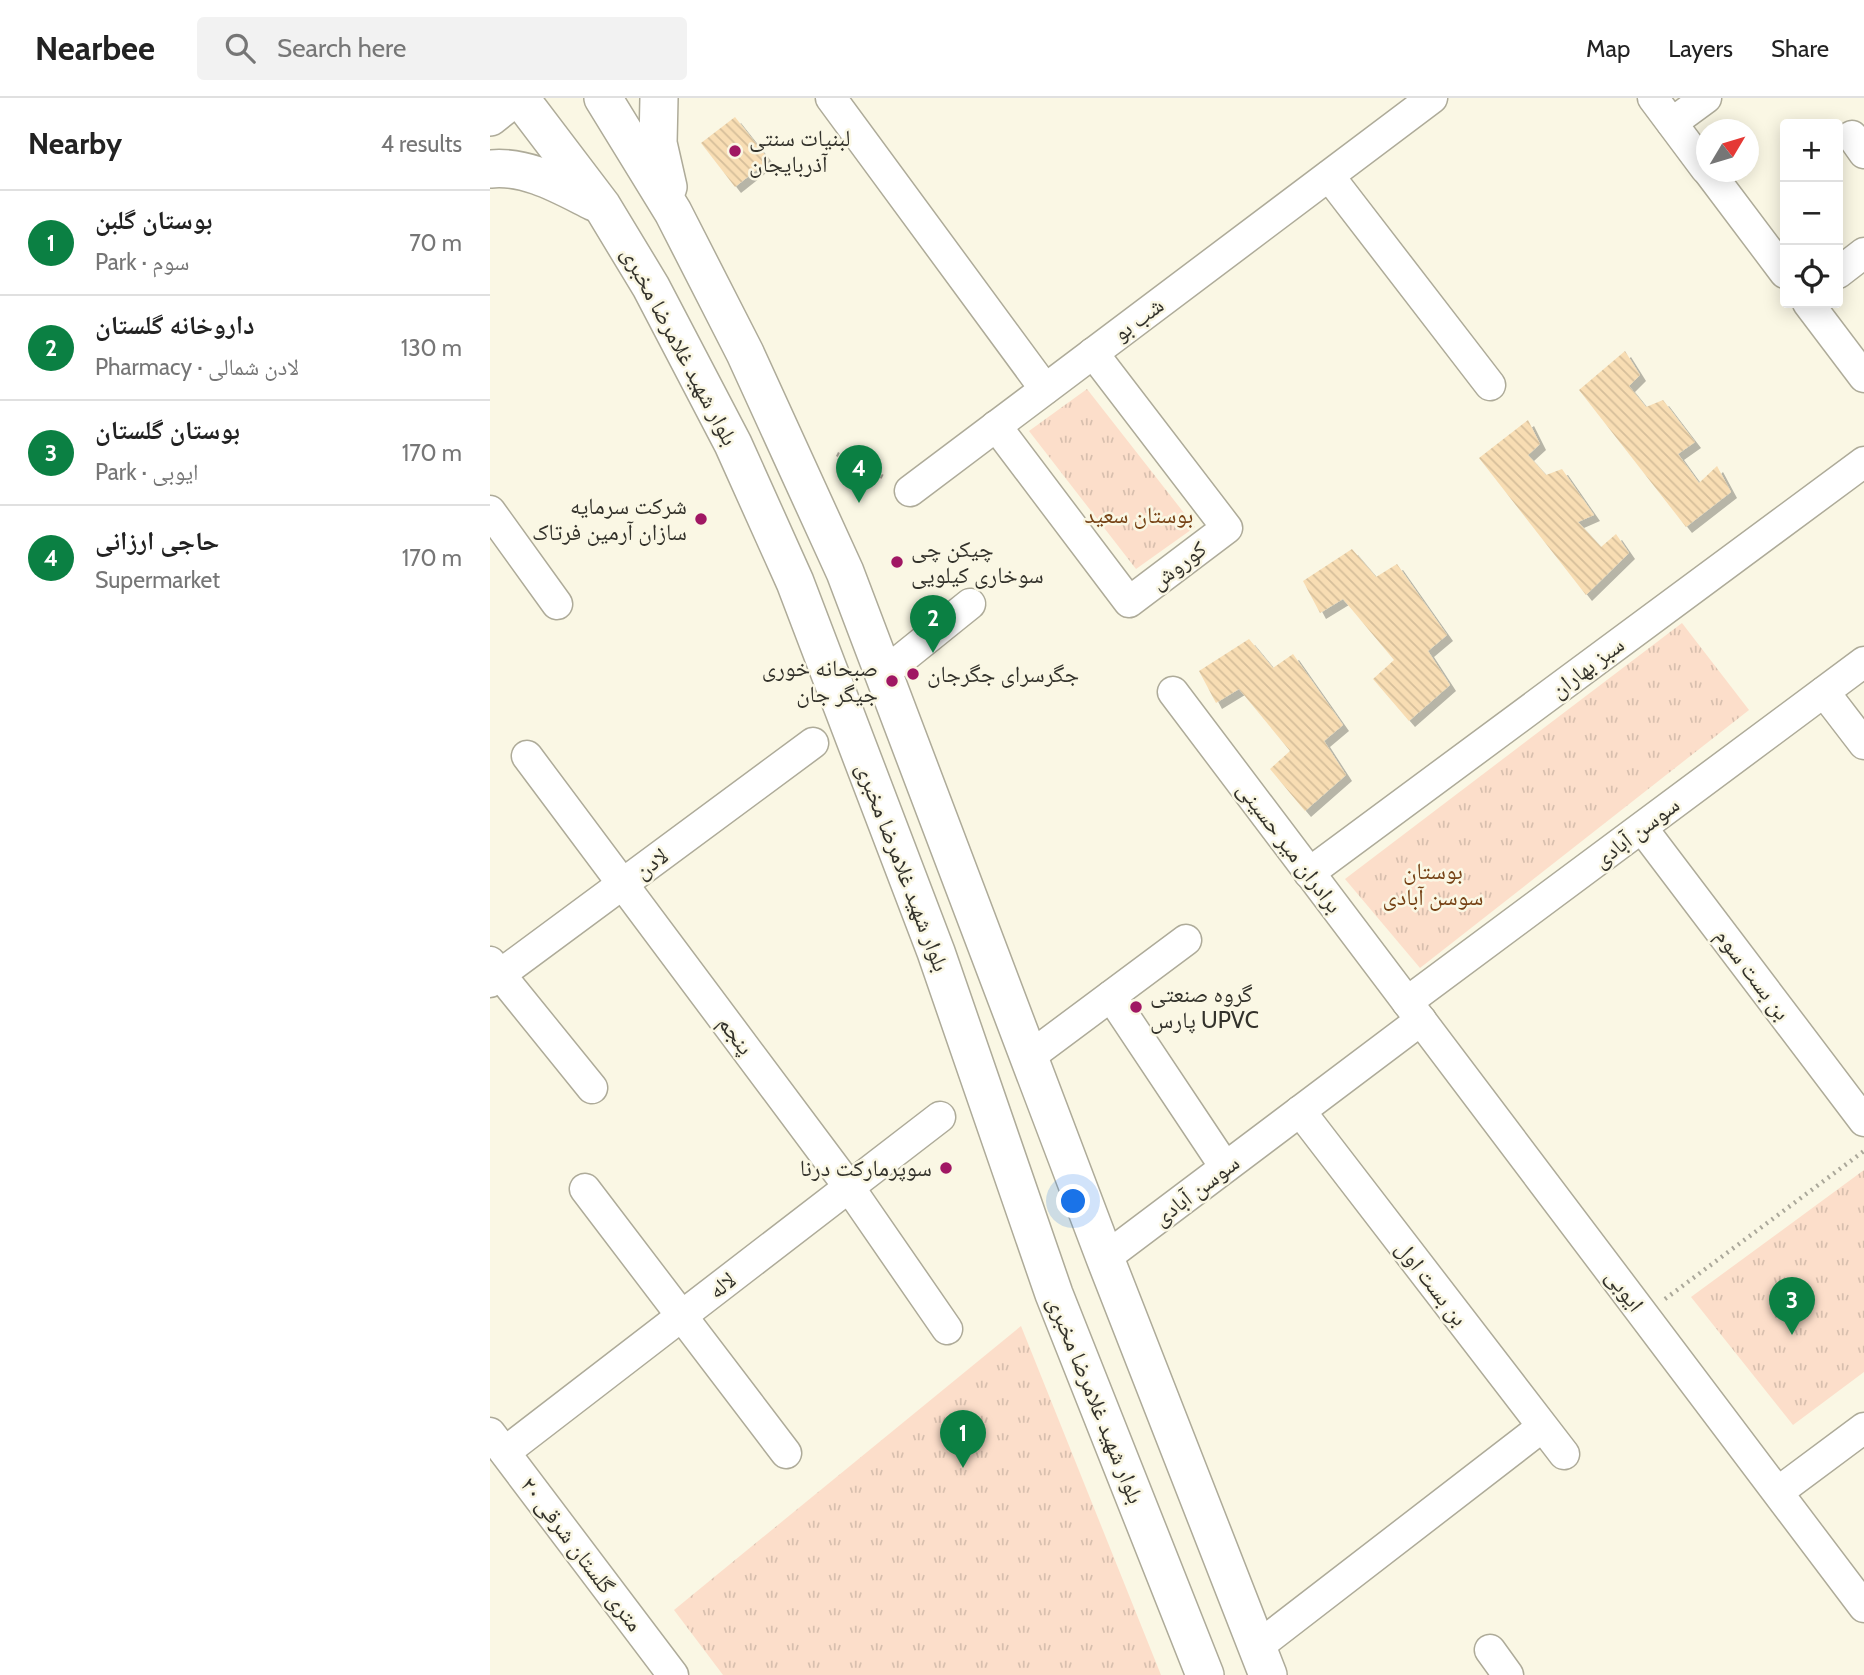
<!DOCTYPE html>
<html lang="en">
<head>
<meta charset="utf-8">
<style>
	body { margin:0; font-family:Cabin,"Noto Naskh Arabic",sans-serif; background:#f2f2f2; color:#222 }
	.controls { position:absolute; right:21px; top:21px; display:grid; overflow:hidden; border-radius:7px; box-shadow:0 4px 18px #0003 }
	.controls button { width:63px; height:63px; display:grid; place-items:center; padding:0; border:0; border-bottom:2px solid #e0e0e0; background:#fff; color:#222; font:35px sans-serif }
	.compass { position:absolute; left:1206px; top:21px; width:63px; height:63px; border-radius:50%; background:#fff; box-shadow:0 4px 18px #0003; rotate:52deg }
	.you { position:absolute; left:584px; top:1104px; width:24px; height:24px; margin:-18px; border:5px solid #fff; border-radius:50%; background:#1a73e8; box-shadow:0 0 0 10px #1a73e833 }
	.badge { display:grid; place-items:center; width:46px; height:46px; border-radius:50%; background:#0b8043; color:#fff; font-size:23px; font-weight:700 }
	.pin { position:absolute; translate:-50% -58px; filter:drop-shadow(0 2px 4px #0008) }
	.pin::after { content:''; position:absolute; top:37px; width:24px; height:21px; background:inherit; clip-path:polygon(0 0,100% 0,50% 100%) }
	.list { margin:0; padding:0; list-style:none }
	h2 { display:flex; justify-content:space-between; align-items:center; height:91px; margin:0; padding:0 28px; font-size:30px }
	h2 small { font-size:23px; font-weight:400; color:#767676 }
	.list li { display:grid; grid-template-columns:46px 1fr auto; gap:21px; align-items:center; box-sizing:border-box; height:105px; padding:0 28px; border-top:2px solid #e0e0e0 }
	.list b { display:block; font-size:26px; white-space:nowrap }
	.list p { margin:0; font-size:23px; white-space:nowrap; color:#767676 }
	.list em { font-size:23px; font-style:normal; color:#767676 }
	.icon { flex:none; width:38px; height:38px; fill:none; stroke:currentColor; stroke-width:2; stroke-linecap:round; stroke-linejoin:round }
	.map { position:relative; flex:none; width:1374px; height:1577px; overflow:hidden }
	header { display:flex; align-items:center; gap:42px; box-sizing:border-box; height:98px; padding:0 35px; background:#fff; border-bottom:2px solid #e0e0e0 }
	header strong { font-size:33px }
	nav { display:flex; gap:38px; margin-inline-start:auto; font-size:24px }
	.search { width:490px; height:63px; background:#f2f2f2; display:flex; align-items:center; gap:18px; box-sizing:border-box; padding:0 24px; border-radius:7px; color:#767676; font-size:26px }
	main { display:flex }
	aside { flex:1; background:#fff }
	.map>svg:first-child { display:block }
	.park { fill:url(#park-tufts) }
	.building { fill:url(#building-back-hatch); filter:url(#shadow) }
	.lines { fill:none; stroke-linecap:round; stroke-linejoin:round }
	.minor-casing { stroke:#aeab99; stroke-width:33 }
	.major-casing { stroke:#aeab99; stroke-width:40 }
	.path { stroke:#aba89a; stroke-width:4.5; stroke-dasharray:2 5; stroke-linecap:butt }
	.minor { stroke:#fff; stroke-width:30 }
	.major { stroke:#fff; stroke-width:37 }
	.poi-dot { fill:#a01763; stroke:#faf7e4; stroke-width:2.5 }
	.labels { text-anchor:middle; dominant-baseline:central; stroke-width:5; stroke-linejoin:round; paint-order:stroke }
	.poi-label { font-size:23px; fill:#33322b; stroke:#faf7e4; text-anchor:start }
	.street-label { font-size:23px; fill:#33322b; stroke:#faf7e4 }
	.park-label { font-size:23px; fill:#764215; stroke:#faf7e4 }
</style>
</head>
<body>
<header>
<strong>Nearbee</strong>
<div class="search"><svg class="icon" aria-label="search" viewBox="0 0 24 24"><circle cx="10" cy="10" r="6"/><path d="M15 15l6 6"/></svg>Search here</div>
<nav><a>Map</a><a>Layers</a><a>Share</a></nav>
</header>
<main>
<aside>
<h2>Nearby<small>4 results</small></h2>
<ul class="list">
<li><span class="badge">1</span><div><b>بوستان گلبن</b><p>Park · سوم</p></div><em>70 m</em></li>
<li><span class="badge">2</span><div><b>داروخانه گلستان</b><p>Pharmacy · لادن شمالی</p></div><em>130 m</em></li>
<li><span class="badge">3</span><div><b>بوستان گلستان</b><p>Park · ایوبی</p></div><em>170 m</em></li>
<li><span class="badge">4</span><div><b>حاجی ارزانی</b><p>Supermarket</p></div><em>170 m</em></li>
</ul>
</aside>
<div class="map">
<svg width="1374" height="1577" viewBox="0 0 1374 1577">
	<defs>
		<pattern id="park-tufts" width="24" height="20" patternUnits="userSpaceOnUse" patternTransform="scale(1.75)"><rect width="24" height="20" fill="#fcdeca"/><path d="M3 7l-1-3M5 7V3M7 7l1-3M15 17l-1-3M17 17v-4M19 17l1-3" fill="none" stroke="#d8bfae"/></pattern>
		<pattern id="building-back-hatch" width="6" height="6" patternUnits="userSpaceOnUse" patternTransform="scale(1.75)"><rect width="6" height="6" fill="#f8ddb3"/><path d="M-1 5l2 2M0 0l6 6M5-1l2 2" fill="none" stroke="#d5be9a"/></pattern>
		<filter id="shadow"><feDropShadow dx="6" dy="6" stdDeviation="0" flood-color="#0004"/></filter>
	</defs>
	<rect width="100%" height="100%" fill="#faf7e4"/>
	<g class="park">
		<path d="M597,291L705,429L646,471L539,333Z"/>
		<path d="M1192,525L1259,612L930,870L855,781Z"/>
		<path d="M1374,1072V1274L1303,1327L1201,1199Z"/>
		<path d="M531,1228L671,1577H233L184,1512Z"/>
	</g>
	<g class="building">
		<path d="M245,19L279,62L245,89L211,45Z"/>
		<path d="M1135,253L1150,277L1139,288L1156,309L1173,302L1205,344L1188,356L1209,385L1227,368L1241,394L1196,429L1089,292Z"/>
		<path d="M1038,322L1050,346L1038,357L1056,377L1072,371L1104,417L1088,424L1111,449L1126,436L1139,455L1096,497L989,360Z"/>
		<path d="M862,451L886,479L907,466L957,537L938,553L960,587L919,623L883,581L904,562L853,501L830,515L813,483Z"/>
		<path d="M759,541L783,570L803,556L853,627L834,643L856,677L815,713L780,671L800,653L749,591L726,605L709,573Z"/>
	</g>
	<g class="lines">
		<defs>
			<g id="minor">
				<path d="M341,0L555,291"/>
				<path d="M1163,0L1216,71"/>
				<path d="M1182,25L1216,0"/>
				<path d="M1362,38L1374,55"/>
				<path d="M1219,74L1295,175"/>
				<path d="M839,78L1000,287"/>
				<path d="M1348,175L1374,155"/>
				<path d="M1318,205L1374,279"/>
				<path d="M506,328L639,504L737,430L603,255"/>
				<path d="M420,393L942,0"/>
				<path d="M0,413L67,506"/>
				<path d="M393,576L480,506"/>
				<path d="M683,594L1374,1509"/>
				<path d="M1334,594L1374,646"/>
				<path d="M37,658L359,1089L457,1231"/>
				<path d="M1152,730L1374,1023"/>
				<path d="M819,775L1374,364"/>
				<path d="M0,864L102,990"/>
				<path d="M0,884L323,645"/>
				<path d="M621,898L735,1069"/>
				<path d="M917,904L1374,564"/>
				<path d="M539,959L696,842"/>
				<path d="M810,1013L1074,1356"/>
				<path d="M95,1091L296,1355"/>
				<path d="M615,1160L931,922"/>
				<path d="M0,1335L183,1577"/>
				<path d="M15,1354L450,1019"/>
				<path d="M1288,1394L1374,1330"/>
				<path d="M767,1549L1052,1329"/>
				<path d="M1000,1552L1018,1577"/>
			</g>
			<g id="major">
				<path d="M30,0L112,108L161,189L243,346L305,484L446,854L564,1196L715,1577"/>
				<path d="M113,0L183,114L255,255L355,474L615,1160L778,1577"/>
				<path d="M169,0L168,45L178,89"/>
				<path d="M0,19L24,0"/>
				<path d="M0,71C37,67 72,88 104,104"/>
			</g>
		</defs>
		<use href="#minor" class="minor-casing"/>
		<use href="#major" class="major-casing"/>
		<g class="path">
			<path d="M347,356L397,381"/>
			<path d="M1175,1201L1374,1053"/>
		</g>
		<use href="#minor" class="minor"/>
		<use href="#major" class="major"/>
	</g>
	<g class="poi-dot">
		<circle cx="245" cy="53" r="7"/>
		<circle cx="211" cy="421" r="7"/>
		<circle cx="407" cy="464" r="7"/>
		<circle cx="423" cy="576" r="7"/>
		<circle cx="402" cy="583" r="7"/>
		<circle cx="646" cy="909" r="7"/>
		<circle cx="456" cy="1070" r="7"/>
	</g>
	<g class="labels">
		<g class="poi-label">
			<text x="259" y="40">لبنیات سنتی<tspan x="259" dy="26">آذربایجان</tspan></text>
			<text x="197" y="408" text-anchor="end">شرکت سرمایه<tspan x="197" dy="26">سازان آرمین فرتاک</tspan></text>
			<text x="421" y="451">چیکن چی<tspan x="421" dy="26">سوخاری کیلویی</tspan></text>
			<text x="388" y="570" text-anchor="end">صبحانه خوری<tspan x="388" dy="26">جیگر جان</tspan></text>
			<text x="437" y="576">جگرسرای جگرجان</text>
			<text x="660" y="896">گروه صنعتی<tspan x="660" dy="26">پارس UPVC</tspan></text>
			<text x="442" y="1070" text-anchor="end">سوپرمارکت درنا</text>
		</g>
		<g class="street-label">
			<text transform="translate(648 221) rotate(-37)">شب بو</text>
			<text transform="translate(190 248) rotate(62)">بلوار شهید غلامرضا مخبری</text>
			<text transform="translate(688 467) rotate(-37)">کوروش</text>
			<text transform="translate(1097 569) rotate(-37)">سبز بهاران</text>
			<text transform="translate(1146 734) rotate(-37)">سوسن آبادی</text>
			<text transform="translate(800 749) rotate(53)">برادران میر حسینی</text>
			<text transform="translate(161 765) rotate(-36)">لادن</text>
			<text transform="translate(413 769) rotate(69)">بلوار شهید غلامرضا مخبری</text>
			<text transform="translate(1263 876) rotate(53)">بن بست سوم</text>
			<text transform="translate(246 937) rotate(53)">پنجم</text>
			<text transform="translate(706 1092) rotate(-37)">سوسن آبادی</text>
			<text transform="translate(942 1185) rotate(52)">بن بست اول</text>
			<text transform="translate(232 1187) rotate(-38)">لاله</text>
			<text transform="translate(1135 1192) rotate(53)">ایوبی</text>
			<text transform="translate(606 1302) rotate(68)">بلوار شهید غلامرضا مخبری</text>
			<text transform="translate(92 1456) rotate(53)">۲۰ متری گلستان شرقی</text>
		</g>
		<g class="park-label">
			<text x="649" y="417">بوستان سعید</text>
			<text x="943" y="773">بوستان<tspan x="943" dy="26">سوسن آبادی</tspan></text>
		</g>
	</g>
</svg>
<div class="controls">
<button>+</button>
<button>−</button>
<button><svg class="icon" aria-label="locate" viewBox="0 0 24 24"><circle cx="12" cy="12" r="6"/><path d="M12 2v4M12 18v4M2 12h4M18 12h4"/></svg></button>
</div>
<svg class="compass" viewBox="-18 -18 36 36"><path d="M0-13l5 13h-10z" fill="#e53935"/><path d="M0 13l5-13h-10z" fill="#767676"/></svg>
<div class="you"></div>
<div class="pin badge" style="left:473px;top:1370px">1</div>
<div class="pin badge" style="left:443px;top:555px">2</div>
<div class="pin badge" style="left:1302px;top:1237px">3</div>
<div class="pin badge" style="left:369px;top:405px">4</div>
</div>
</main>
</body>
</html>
